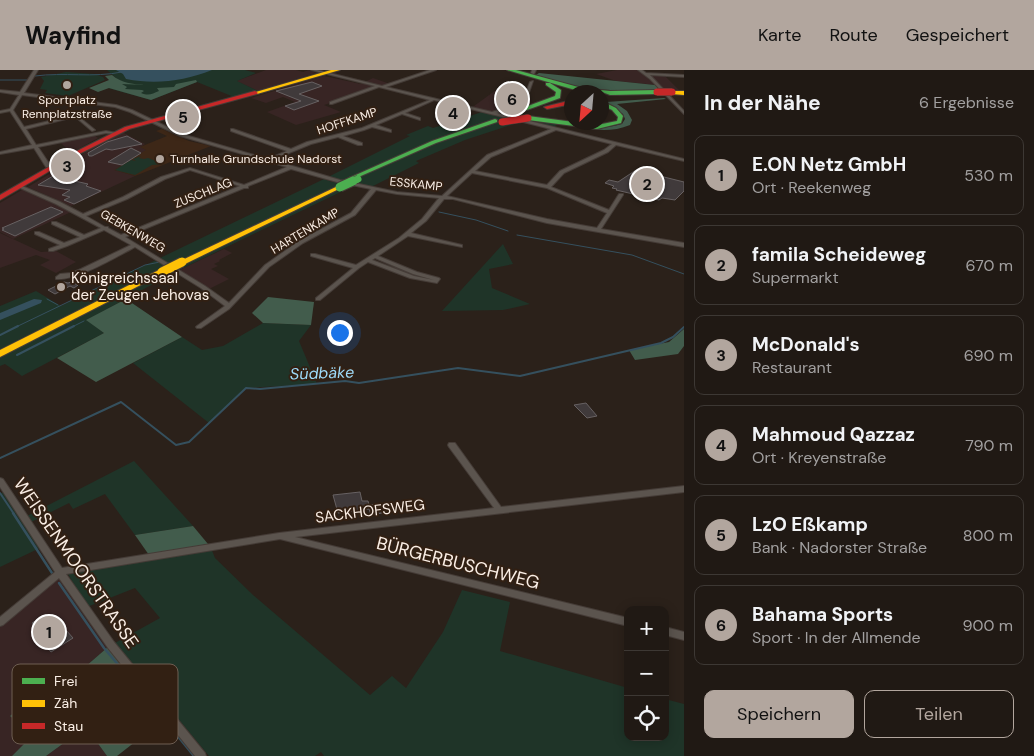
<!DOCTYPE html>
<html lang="de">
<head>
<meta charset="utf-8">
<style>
	body { margin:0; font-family:"DM Sans",sans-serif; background:#2d2622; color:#f1f3f6 }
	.controls { position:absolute; right:15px; bottom:15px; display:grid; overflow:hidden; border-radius:10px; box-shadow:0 2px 12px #0003 }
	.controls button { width:45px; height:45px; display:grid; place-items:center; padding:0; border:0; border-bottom:1px solid #3d3834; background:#201914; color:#f1f3f6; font:25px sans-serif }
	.compass { position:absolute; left:564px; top:15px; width:45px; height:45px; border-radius:50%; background:#201914; box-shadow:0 2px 12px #0003; rotate:206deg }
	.you { position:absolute; left:339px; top:262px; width:18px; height:18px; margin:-12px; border:4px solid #fff; border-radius:50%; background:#1a73e8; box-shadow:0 0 0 8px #1a73e833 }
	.badge { display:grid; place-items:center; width:32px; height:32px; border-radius:50%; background:#b2a69e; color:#111; font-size:16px; font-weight:700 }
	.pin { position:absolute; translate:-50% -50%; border:2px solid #fff; box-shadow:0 1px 5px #0006 }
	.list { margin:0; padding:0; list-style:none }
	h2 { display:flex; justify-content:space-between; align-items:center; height:65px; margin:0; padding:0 20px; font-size:21px }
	h2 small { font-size:16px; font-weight:400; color:#a2a0a0 }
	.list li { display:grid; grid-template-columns:32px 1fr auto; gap:15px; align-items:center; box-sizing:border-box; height:80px; margin:0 10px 10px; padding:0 10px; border:1px solid #3d3834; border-radius:10px }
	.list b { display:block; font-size:19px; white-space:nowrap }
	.list p { margin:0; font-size:16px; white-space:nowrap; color:#a2a0a0 }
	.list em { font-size:16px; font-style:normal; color:#a2a0a0 }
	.actions { display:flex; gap:10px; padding:15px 20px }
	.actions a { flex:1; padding:11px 0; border:1px solid #b2a69e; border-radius:10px; text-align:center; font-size:18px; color:#b2a69e }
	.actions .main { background:#b2a69e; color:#111 }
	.icon { flex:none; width:28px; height:28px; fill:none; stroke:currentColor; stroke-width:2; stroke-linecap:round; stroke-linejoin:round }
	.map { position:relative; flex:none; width:684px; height:686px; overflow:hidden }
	header { display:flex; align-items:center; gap:30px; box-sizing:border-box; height:70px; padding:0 25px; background:#b2a69e; color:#111 }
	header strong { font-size:24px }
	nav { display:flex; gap:28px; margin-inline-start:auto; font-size:18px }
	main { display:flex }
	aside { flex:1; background:#201914 }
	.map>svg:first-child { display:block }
	.commercial { fill:#382524 }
	.built { fill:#3d2717 }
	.green { fill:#1f3428 }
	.forest { fill:#425c4c }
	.water { fill:#35505e }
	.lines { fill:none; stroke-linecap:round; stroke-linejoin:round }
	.stream-far2 { stroke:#35505e; stroke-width:1 }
	.stream-far1 { stroke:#35505e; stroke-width:2 }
	.stream { stroke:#35505e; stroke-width:2.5 }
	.building { fill:#403a3b; stroke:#676162 }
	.street-casing { stroke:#453c37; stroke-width:2 }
	.fast-casing { stroke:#453c37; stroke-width:2 }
	.slow-casing { stroke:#453c37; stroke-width:2 }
	.jam-casing { stroke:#453c37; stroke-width:2 }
	.street { fill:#5b544e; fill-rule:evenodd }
	.fast { fill:#4caf50; fill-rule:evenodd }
	.slow { fill:#ffc107; fill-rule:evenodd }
	.jam { fill:#c62828; fill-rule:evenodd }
	.fast-bridge-far1-casing { stroke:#453c37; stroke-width:8; stroke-linecap:butt }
	.fast-bridge-casing { stroke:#453c37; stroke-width:11; stroke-linecap:butt }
	.slow-bridge-casing { stroke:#453c37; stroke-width:11; stroke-linecap:butt }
	.jam-bridge-casing { stroke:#453c37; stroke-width:8; stroke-linecap:butt }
	.fast-bridge-far1 { stroke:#4caf50; stroke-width:7 }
	.fast-bridge { stroke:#4caf50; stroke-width:9 }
	.slow-bridge { stroke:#ffc107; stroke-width:9 }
	.jam-bridge { stroke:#c62828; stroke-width:7 }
	.poi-dot { fill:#b2a69e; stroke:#322013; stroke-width:2 }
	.labels { text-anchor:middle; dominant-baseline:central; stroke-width:4; stroke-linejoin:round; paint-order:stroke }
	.far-poi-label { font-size:12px; fill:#faeee5; stroke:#322013 }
	.far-street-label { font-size:12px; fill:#faeee5; stroke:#322013 }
	.poi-label { font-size:15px; fill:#faeee5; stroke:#322013; text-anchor:start }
	.street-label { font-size:15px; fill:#faeee5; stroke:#322013 }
	.water-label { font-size:16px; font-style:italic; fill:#9edbfa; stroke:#322013 }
	.near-street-label { font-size:18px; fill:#faeee5; stroke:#322013 }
	.key { fill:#322013; stroke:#6e5e52; stroke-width:1 }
	.key-label { font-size:14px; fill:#faeee5 }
</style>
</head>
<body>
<header>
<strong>Wayfind</strong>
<nav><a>Karte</a><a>Route</a><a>Gespeichert</a></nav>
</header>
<main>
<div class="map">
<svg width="684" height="686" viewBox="0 0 684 686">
	<rect width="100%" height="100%" fill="#2b211a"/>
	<g class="commercial">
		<path d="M266,0H296L303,2L309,0L316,3L258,21L236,11Z"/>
		<path d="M617,0H640L646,4L664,5L679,20H662L657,15L616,11L596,4Z"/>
		<path d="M324,6L361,14L373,8L390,14L324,35L341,42L296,55L267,42L295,32L283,27L266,33L251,28Z"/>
		<path d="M496,20L526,26L524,33L491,44L470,39Z"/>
		<path d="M122,62L145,74L141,77L147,80L115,100L135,106L71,136L28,117L94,77Z"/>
		<path d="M94,65L98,68L71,83L60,72Z"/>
		<path d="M22,120H25L71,142L13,169L0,162V133Z"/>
		<path d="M0,163L41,182L56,181L76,192L56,203L40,195L50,190L36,185L0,198Z"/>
		<path d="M224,179L232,183L219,190L220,191L214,194L218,196L211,199L229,209L207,220L179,200Z"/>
		<path d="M59,506L108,577L55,623L11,646L34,665L12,686H0V552Z"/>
		<path d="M86,657L107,686H46Z"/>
	</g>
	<path class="built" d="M162,59L189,71L211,76L135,106L114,100L146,80L140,77L167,66L156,61Z"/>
	<g class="green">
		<path d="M107,0H245L256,3L237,11L258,21L234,27L197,12L151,30L108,18L125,13L118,10Z"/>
		<path d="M66,2L95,4L103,7L105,10L68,26L45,23L47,20L40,19L44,11L41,7Z"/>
		<path d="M482,42L523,51H534L558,54L552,58L523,51L465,70L416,91L419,93L371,117L355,115L179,200L160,188L324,109L332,112L338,109L328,107L410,66L406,65L428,56L433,58Z"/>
		<path d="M141,86L139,88L144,89L148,88L164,94L152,95L135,105L115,100L131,90L136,91L133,89Z"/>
		<path d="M503,174L513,194L489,199L492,218L530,234L503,240L442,241Z"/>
		<path d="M156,190L175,202L87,250L104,263L22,306L5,294L0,296V236L36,221L61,236Z"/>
		<path d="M263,253L311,255L299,271L317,314L246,318L209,353L133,293L182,267L202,280L223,276Z"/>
		<path d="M134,391L193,456L135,465L105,424L73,439L69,433L31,452L27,446Z"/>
		<path d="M5,421L40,478L0,497V424Z"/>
		<path d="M211,478L215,488L253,525L370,625L392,606L406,618L443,562L462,520L510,532L500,581L628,618V667H665V629L684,634V686H324L321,682L315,686H209L115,573L160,548L135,518L87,537L68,504Z"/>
	</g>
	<g class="forest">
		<path d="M539,3L655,15L662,22L584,19L536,5Z"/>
		<path d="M112,5C121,13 133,14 145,15L122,14L127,17L125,19L142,20L144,21L141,23C149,26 152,24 159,21L157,18L174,17L176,14L196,10L197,12L151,30L109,18L98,22L89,18L109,10L105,6Z"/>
		<path d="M664,28L666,29L617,34L627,41L632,50L630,55C597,69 562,49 528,51C544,46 563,54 579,57C594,59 608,58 622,54L625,49L623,44L606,32Z"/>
		<path d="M268,227L314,232L311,255L263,253L252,243Z"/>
		<path d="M126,229L182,267L96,312L57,288L104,263L86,250Z"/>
		<path d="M684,259V276L678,284L635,290L629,280L669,272Z"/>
		<path d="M193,456L208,474L149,485L135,465Z"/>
		<path d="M108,577L158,644V654L117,686H107L86,657L46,686H12L33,665L10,646L46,615L55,623Z"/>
	</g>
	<g class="water">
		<path d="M116,0H212C184,11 156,15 126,9L123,4Z"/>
		<path d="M34,229L42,230L41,233L0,250V243Z"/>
	</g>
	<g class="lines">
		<g class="stream-far2">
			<path d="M35,6C64,2 93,8 122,2"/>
			<path d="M0,10H27"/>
			<path d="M439,142L476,150L508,161"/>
			<path d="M517,165L632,185L684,204"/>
			<path d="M47,229L58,235"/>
			<path d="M16,257L145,195L160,192"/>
			<path d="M72,257L84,251"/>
		</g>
		<g class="stream-far1">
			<path d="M0,265L18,256"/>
			<path d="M17,285L74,256"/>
			<path d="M0,388L121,332L176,375L189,372L246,318L260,319L345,311L359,313L458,298L520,306L661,273L673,267L684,257"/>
			<path d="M0,423L14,444"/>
		</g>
		<g class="stream">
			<path d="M13,443L52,503"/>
			<path d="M59,513L104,578L163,648"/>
			<path d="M172,659L194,686"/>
		</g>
	</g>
	<g class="building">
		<path d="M312,12L322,16L299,24L319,31L294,40L285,36L301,31L276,21Z"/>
		<path d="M127,66L142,74L112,80L106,79L92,86H89L88,83L107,72Z"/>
		<path d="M131,78L141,83L122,95L108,92Z"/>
		<path d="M636,100L684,112V121L675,130L662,128L659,130L616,120L617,119L612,118L614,116L605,113L609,110L618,112Z"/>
		<path d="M53,106L88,114L86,116L101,121L74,134L64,130L70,127L62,125L70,120L38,115Z"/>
		<path d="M51,137L63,142L15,166L2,160L4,159L2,158Z"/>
		<path d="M64,212L68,213L71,212L78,215L74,218L70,216L55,224L48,220Z"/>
		<path d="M586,333L597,346L587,348L574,335Z"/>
		<path d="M360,422L362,431H368L369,435L379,434L382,443L371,445L369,439L338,443L333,425Z"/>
		<path d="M43,546L59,565L66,560L73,568L51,582L44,574L47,572L32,553Z"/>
	</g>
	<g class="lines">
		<defs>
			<g id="street">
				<path d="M34,0H38L24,23L116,35L132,40L182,64L268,89L287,81L231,61V59H233L291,79L307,72L362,58L430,30L379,17L332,34H330V32L375,16L311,0H317L382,16L430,0H436L386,17L492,42L522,32L530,12L533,11L525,34L497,43L684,89V91L616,75L608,82L564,103L551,117L609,140L619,124H623V125L601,159L684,173V177L547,153L453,129H444L426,151L411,163L462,175V177L408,166L378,186L417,202L439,208L440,209L437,213L410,208L368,192L359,198L320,230H316V228L353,198L311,186V184H315L356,195L399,168L422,149L439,128L397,124L376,120L355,145L303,173L269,197L229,239L201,258H197L196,257L197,256L225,236L201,218L135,177C116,187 76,211 56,209V207L60,204L71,203L81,199L131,175L104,160L67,176L53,181H49V179L60,175L35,164V162H39L64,173L80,167L52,154V152H56L84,165L101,158L56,134L18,117L22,116L60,132L83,144L123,127L161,107L190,98L244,115L287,97L180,66L130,42L115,37L22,25L13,40L24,57L66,47H79L95,60L92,61L78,49H66L26,59L36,75L106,61L117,63L115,64L106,63L38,77L50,95L54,97L52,98L46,97L34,78L0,84V82L32,75L10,41L0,43V41L10,39L19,25L0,22V20L20,22ZM434,30L551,59L487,85L442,126L397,122L340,110L272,90L311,74L338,67L358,75H362V73L343,66L364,60L372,57L391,62V60L376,55L402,44L420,50V48L405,43ZM556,60L612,74L604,80L560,101L547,115L475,101L491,87ZM291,99L337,112L371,119L351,143L299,171L265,195L229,233L205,216L125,167L244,118H248V116ZM190,100L240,116L121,165L108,158V157H105L86,146L127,129L165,109ZM472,103L547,118L607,143L597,158L547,149L447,126ZM375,188L413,204L434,210L414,206L372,190Z"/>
				<path d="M532,0H536L534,4L531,3Z"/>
				<path d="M638,0H642L646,3L684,5V7L650,5L684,41V44L650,9Z"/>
				<path d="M449,373H455L501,437L684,416V422L295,467L628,548V556L280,469L66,504L114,572L205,683L206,686H195L108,578L59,508L3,555L0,556V547L55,502L0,417V408L3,409L62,498L279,463L494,438L449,377L448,375Z"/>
				<path d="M665,557L684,562V570L665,565Z"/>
			</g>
			<g id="fast">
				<path d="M507,0H516L582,18L610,21L657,20L660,22L657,24L610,25L602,22H582Z"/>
				<path d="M546,13H550L561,20L560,28L513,45H509V43L555,26L556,22L546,15Z"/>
				<path d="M602,31L616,38L623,46L621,53L597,59L528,50L525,48L528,46L597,55L617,51L618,47L612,40L602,35Z"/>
				<path d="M495,49L497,50V52L436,73L354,109L349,108L432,71Z"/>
			</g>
			<g id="slow">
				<path d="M331,0H340L257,24L252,23Z"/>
				<path d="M673,21H684V25L671,24L670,23Z"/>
				<path d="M338,116L343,117L185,194H179L178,192Z"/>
				<path d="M159,200H165L166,202L0,287V280Z"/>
			</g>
			<g id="jam">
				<path d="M255,21L258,23L257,24L129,59L77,85L0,130V125L73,83L125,57Z"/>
				<path d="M572,30V34L547,39L544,37Z"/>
			</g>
		</defs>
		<use href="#street" class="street-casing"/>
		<use href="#fast" class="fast-casing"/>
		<use href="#slow" class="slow-casing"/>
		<use href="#jam" class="jam-casing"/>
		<use href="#street" class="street"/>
		<use href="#fast" class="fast"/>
		<use href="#slow" class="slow"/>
		<use href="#jam" class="jam"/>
		<defs>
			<path id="fast-bridge-far1" d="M350,112L358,109"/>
			<path id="fast-bridge" d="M340,117L353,111"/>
			<path id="slow-bridge" d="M162,202L182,192"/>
			<g id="jam-bridge">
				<path d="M657,22H672"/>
				<path d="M502,52L528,48"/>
			</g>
		</defs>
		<use href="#fast-bridge-far1" class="fast-bridge-far1-casing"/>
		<use href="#fast-bridge" class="fast-bridge-casing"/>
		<use href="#slow-bridge" class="slow-bridge-casing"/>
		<use href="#jam-bridge" class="jam-bridge-casing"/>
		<use href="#fast-bridge-far1" class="fast-bridge-far1"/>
		<use href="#fast-bridge" class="fast-bridge"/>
		<use href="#slow-bridge" class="slow-bridge"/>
		<use href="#jam-bridge" class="jam-bridge"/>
	</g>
	<g class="poi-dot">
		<circle cx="67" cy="15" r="5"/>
		<circle cx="160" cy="89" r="5"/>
		<circle cx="61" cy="217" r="5"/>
	</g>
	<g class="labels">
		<g class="far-poi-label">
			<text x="67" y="30">Sportplatz<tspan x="67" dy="14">Rennplatzstraße</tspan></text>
			<text x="170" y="89" text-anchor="start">Turnhalle Grundschule Nadorst</text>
		</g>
		<g class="far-street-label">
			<text transform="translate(347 51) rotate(-18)">HOFFKAMP</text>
			<text transform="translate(416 114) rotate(6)">ESSKAMP</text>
			<text transform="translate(203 123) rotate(-22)">ZUSCHLAG</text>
			<text transform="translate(133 161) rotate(30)">GEBKENWEG</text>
			<text transform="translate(305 161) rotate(-31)">HARTENKAMP</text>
		</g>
		<g class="poi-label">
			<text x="71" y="208">Königreichssaal<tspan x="71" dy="17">der Zeugen Jehovas</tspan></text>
		</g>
		<g class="street-label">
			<text transform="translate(370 441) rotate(-7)">SACKHOFSWEG</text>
		</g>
		<g class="water-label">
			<text transform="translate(322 303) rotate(-2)">Südbäke</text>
		</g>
		<g class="near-street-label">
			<text transform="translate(76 493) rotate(55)">WEISSENMOORSTRASSE</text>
			<text transform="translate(458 493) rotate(14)">BÜRGERBUSCHWEG</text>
		</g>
	</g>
	<rect x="12" y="594" width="166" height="80" rx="8" class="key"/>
	<rect x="22" y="608" width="23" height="6" fill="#4caf50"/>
	<rect x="22" y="630" width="23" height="7" fill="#ffc107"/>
	<rect x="22" y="653" width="23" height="6" fill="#c62828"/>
	<g class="key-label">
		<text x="54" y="616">Frei</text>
		<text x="54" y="638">Zäh</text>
		<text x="54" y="661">Stau</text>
	</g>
</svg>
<div class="controls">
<button>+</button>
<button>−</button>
<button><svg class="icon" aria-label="locate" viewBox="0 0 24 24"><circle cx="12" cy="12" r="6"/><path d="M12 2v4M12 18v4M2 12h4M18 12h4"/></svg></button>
</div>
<svg class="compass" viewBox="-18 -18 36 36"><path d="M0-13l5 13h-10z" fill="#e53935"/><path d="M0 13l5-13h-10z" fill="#a2a0a0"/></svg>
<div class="you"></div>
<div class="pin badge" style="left:49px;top:562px">1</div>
<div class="pin badge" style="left:647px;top:114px">2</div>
<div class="pin badge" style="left:67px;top:96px">3</div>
<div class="pin badge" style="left:453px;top:43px">4</div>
<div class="pin badge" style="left:183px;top:47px">5</div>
<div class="pin badge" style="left:512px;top:29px">6</div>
</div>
<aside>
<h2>In der Nähe<small>6 Ergebnisse</small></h2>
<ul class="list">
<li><span class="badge">1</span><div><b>E.ON Netz GmbH</b><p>Ort · Reekenweg</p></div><em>530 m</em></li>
<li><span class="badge">2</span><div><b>famila Scheideweg</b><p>Supermarkt</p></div><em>670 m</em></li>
<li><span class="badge">3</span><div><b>McDonald's</b><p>Restaurant</p></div><em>690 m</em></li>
<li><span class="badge">4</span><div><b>Mahmoud Qazzaz</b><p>Ort · Kreyenstraße</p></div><em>790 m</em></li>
<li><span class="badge">5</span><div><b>LzO Eßkamp</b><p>Bank · Nadorster Straße</p></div><em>800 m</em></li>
<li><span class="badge">6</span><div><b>Bahama Sports</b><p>Sport · In der Allmende</p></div><em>900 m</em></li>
</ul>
<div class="actions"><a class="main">Speichern</a><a>Teilen</a></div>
</aside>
</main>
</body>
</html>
